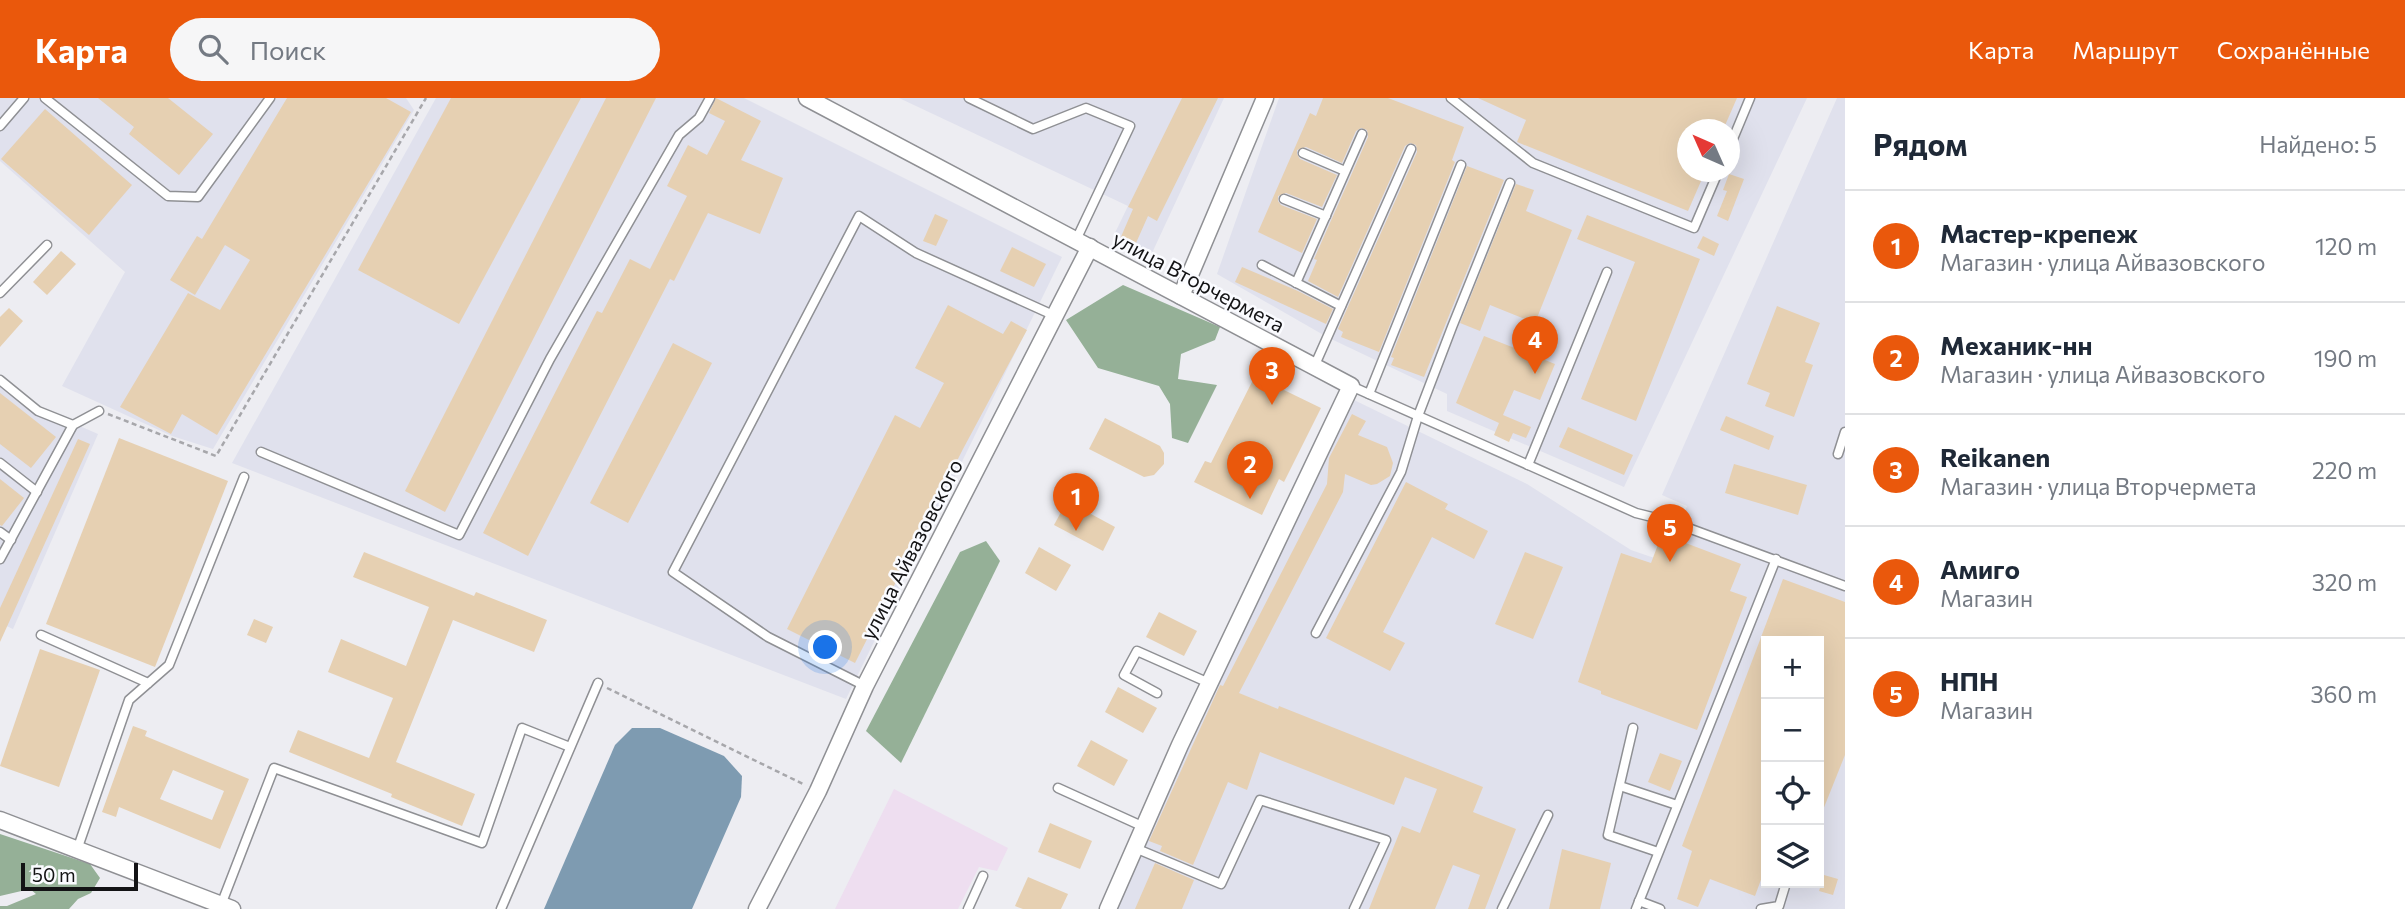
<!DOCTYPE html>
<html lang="ru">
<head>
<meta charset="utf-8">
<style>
	body { margin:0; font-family:Commissioner,sans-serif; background:#f6f6f7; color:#1f2937 }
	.controls { position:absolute; right:21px; bottom:21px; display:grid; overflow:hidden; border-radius:0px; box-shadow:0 7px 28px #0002 }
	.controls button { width:63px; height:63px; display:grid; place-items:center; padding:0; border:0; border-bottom:2px solid #e0e1e3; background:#fff; color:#1f2937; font:35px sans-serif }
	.compass { position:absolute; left:1677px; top:21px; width:63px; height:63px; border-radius:50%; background:#fff; box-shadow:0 7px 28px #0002; rotate:315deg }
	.scale { position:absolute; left:21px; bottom:18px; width:117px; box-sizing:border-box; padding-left:7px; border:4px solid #131315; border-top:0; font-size:19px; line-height:24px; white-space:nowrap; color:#131315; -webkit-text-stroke:5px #fafbff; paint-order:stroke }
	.you { position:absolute; left:826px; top:550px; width:24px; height:24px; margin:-18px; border:5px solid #fff; border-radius:50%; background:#1a73e8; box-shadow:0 0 0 10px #1a73e833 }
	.badge { display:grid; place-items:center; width:46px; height:46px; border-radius:50%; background:#ea580c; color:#fff; font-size:23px; font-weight:700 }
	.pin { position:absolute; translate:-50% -58px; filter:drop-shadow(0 2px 4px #0008) }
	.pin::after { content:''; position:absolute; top:37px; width:24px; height:21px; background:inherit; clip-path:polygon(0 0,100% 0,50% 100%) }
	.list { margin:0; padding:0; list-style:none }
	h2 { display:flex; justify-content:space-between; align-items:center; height:91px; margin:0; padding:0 28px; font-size:30px }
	h2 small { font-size:23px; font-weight:400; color:#747a83 }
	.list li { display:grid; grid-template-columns:46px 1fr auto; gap:21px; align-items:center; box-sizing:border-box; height:112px; padding:0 28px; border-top:2px solid #e0e1e3 }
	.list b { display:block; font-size:26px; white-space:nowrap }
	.list p { margin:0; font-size:23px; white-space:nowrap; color:#747a83 }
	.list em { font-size:23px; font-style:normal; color:#747a83 }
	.icon { flex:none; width:38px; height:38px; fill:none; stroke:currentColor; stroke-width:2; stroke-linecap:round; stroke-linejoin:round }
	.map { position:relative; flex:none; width:1845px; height:811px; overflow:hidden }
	header { display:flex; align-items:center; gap:42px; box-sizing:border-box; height:98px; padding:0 35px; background:#ea580c; color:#fff }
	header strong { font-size:33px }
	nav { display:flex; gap:38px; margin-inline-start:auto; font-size:24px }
	.search { width:490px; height:63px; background:#f6f6f7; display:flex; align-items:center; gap:18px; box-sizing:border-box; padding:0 24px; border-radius:38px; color:#747a83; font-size:26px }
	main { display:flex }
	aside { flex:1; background:#fff }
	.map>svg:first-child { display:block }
	.commercial { fill:#eedef0 }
	.built { fill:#e0e1ed; fill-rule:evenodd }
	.forest { fill:#95b097 }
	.water { fill:#7e9bb1 }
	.building { fill:#e6d0b2; fill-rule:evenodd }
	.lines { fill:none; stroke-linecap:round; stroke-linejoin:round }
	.lane-casing { stroke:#8f9094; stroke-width:11 }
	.street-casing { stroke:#8f9094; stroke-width:19 }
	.path { stroke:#a7a7ab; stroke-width:2.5; stroke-dasharray:5 3.5; stroke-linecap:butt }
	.lane { stroke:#fff; stroke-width:8 }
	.street { stroke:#fff; stroke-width:16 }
	.labels { text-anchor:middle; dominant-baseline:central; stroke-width:5; stroke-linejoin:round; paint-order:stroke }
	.street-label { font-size:21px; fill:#131315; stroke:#fafbff }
</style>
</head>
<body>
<header>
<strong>Карта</strong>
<div class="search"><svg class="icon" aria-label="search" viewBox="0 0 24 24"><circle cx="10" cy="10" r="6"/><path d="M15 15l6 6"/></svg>Поиск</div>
<nav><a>Карта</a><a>Маршрут</a><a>Сохранённые</a></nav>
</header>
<main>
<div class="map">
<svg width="1845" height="811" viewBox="0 0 1845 811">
	<rect width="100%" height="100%" fill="#ededf2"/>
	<path class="commercial" d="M894,691L1008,750L997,773L979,769L958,811H835Z"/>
	<g class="built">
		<path d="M0,0H406L414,12L213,351L172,338L62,288L125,174L0,63Z"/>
		<path d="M436,0H744L1062,159L846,601L232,365Z"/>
		<path d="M899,0H1224L1152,155L1113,139L1128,108Z"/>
		<path d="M1279,0H1807L1624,389L1447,313V296L1327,239L1217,176ZM1688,32H1730V74H1688Z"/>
		<path d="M1837,0H1845V811H1117L1216,579L1354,302L1527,386L1631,452L1666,464L1687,408L1662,397ZM1766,543H1819V785H1766Z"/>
		<path d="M0,277L43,312L98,336L13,531L0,525Z"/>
	</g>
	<g class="forest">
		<path d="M1123,187L1220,229L1215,242L1181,256L1178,281L1217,287L1188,345L1172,340L1170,306L1159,288L1098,270L1066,222Z"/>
		<path d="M986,443L1000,463L901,665L866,633L960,454Z"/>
		<path d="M0,736L90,766L100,780L91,795L78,801L69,811H0V808H7L36,796L30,791L0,798Z"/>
	</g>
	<path class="water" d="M632,630H660L724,658L742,678L741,699L692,811H544L615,647Z"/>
	<g class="building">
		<path d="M98,0H168L213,36L179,77L129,36L134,29Z"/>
		<path d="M287,0H386L411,14L217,337L182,316L171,336L120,309L188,195L220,212L250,162L225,147L195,197L170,182L197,138L202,141Z"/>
		<path d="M451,0H581L459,226L358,172Z"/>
		<path d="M606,0H656L445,414L405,393Z"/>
		<path d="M716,0L761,23L741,62L783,80L760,136L708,115L674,183L670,181L528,458L483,435L597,213L602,215L630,161L650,171L687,98L667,88L688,47L707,57L725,23L709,15Z"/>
		<path d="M1182,0H1218L1157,123L1148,118L1132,154L1117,148L1133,111L1128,109Z"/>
		<path d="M1323,0H1388L1464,29L1452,62L1455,64L1379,254L1341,239L1343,234L1338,231L1417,54L1416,47L1410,45L1405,48L1338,199L1308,183L1317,162L1314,161L1368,39L1367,32L1361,30L1356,33L1342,65L1306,49L1297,52V56L1300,61L1337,77L1322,109L1286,95L1278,98V103L1281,107L1317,121L1302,155L1258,134L1310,15L1316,18Z"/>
		<path d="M1478,0H1737L1723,32H1688V74H1705L1688,113L1517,44L1526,22Z"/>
		<path d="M45,11L132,87L89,137L1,61Z"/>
		<path d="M1467,68L1504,82L1424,279L1391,267L1394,260L1391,259Z"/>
		<path d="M1729,76L1744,81L1728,123L1717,118L1727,93L1723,92Z"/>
		<path d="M1516,86L1534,92L1526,113L1572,132L1535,225L1490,207L1480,233L1460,225Z"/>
		<path d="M935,116L948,122L936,148L923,143Z"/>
		<path d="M1587,117L1700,161L1636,323L1581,301L1635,164L1577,141Z"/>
		<path d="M1703,138L1719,146L1714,158L1697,150Z"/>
		<path d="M1012,149L1046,166L1034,189L1000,173Z"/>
		<path d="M61,153L76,166L47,197L33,184Z"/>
		<path d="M1242,169L1298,193L1333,211L1326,226L1235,184Z"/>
		<path d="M948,207L1003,236L1011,223L1027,232L963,351L855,565L787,531L895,317L920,330L944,285L915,270Z"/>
		<path d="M1777,208L1820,225L1805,264L1813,267L1794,319L1765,308L1770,295L1747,286Z"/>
		<path d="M9,210L23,223L0,249V219Z"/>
		<path d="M1484,238L1555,266L1540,302L1514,292L1503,317L1531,329L1526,340L1513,335L1509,344L1494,337L1499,325L1456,305Z"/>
		<path d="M673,245L712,265L628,425L590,405Z"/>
		<path d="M1255,278L1321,310L1284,384L1279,381L1262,417L1194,384L1205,363L1211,365Z"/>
		<path d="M0,295L56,339L31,370L0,346Z"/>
		<path d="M1352,316L1366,323L1358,337L1387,349L1393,365L1390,378L1377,386L1371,387L1345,376L1343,394L1239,595L1278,611L1279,608L1483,689L1473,714L1516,731L1485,811H1468L1480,777L1453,767L1435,811H1369L1402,728L1420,735L1437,691L1405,679L1394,707L1260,654L1247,692L1228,684L1193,767L1160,753L1162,748L1149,743L1220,587L1223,588L1327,386L1329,360Z"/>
		<path d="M1726,318L1774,338L1769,352L1720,332Z"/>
		<path d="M1105,320L1160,348L1164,355V366L1154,377L1144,379L1089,351Z"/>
		<path d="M1568,329L1633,357L1624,377L1559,349Z"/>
		<path d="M119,340L228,383L155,569L46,526Z"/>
		<path d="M78,341L90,346L0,544V510Z"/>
		<path d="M1734,366L1807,387L1798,417L1725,395Z"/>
		<path d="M0,381L24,400L2,428L0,427Z"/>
		<path d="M1406,384L1448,406L1445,411L1488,433L1474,461L1432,439L1383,534L1405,545L1390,573L1326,540Z"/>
		<path d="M1067,403L1115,429L1103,453L1054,427Z"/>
		<path d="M1662,436L1741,466L1730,493L1747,499L1697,632L1601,596V593L1578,584L1621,455L1651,465Z"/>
		<path d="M1039,449L1071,467L1056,493L1025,475Z"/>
		<path d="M364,454L474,498L476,494L547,522L534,554L453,522L396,664L475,696L462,728L391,699L392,696L289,654L298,632L369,660L393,600L328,574L341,541L406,568L429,509L353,479Z"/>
		<path d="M1525,454L1563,469L1533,541L1495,526Z"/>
		<path d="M1783,481L1845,504V657L1819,722V543H1766V768L1755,798L1710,781L1698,809L1677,801L1692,753L1682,748Z"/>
		<path d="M1159,514L1197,533L1184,558L1146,539Z"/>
		<path d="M254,521L273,529L266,545L247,537Z"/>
		<path d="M40,551L100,572L59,689L0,668Z"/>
		<path d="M1118,589L1157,610L1143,635L1105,614Z"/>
		<path d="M133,628L147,633L145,638L249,681L220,751L119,709L116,719L102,714ZM173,672L224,693L212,722L160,701Z"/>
		<path d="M1091,642L1128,662L1114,688L1077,668Z"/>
		<path d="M1660,655L1682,663L1670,693L1648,684Z"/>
		<path d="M1050,725L1092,743L1080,771L1038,754Z"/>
		<path d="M1562,751L1611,765L1600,811H1549Z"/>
		<path d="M1155,765L1194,782L1182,811H1135Z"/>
		<path d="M1824,777L1838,781L1833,797L1819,793Z"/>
		<path d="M1028,779L1068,796L1061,811H1023L1015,808Z"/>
	</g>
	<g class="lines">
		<defs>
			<g id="lane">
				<path d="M45,0L168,98L198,99L270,0"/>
				<path d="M969,0L1033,31L1086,10L1130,28L1076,142"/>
				<path d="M1451,0L1533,65L1694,130L1718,74"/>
				<path d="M0,28L24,0"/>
				<path d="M1730,48L1750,0"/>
				<path d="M1303,55L1345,73"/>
				<path d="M1284,101L1326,118"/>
				<path d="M1262,167L1341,208"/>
				<path d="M1296,185L1362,36"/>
				<path d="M0,195L47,147"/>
				<path d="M1314,269L1411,51"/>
				<path d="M0,282L38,313L73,327"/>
				<path d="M1351,288L1636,415L1672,424L1845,488"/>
				<path d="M1369,296L1461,67"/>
				<path d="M261,354L459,437L550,261L679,37L699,20L710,0"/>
				<path d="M1838,356L1845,334"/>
				<path d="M0,365L37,394"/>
				<path d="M1528,367L1607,174"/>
				<path d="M0,434L11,442"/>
				<path d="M0,461L73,327L99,313"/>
				<path d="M1316,535L1401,374L1418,318L1452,229L1510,85"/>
				<path d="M41,537L148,585"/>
				<path d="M865,588L768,539L673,474L859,118L916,155L1053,217"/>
				<path d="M1157,595L1124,577L1137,553L1209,585"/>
				<path d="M1633,630L1608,737L1658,754"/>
				<path d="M1620,688L1677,707"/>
				<path d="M1058,690L1144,729"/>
				<path d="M1135,750L1221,786L1260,702L1386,742L1354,811"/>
				<path d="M77,752L129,602L169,567L244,379"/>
				<path d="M1639,803L1660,811"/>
				<path d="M221,807L274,670L482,745L522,630L570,649"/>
				<path d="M501,811L598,585"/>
				<path d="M968,811L983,778"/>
				<path d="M1502,811L1548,717"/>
				<path d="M1636,811L1776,461"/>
				<path d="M1761,811L1779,808L1786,785"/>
			</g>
			<g id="street">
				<path d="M807,0L1351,288L1180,647L1108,811"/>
				<path d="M1181,198L1265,0"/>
				<path d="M0,722L232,811"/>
				<path d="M757,811L818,693L865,588L1090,149"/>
			</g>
		</defs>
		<use href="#lane" class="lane-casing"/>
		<use href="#street" class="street-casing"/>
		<g class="path">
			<path d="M108,316L216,358L426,0"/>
			<path d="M607,590L805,687"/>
		</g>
		<use href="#lane" class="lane"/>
		<use href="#street" class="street"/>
	</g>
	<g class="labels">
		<g class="street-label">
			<text transform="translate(1199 183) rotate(28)">улица Вторчермета</text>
			<text transform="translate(911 451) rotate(-63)">улица Айвазовского</text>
		</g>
	</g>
</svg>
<div class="controls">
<button>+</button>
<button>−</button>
<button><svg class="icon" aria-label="locate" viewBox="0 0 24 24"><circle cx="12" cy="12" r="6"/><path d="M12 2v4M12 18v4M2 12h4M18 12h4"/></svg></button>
<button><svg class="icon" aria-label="layers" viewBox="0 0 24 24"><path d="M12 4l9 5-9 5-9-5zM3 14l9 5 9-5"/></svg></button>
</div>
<svg class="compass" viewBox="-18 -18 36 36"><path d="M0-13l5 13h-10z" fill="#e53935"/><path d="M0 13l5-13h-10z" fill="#747a83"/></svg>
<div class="scale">50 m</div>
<div class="you"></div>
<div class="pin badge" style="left:1076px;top:433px">1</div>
<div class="pin badge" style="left:1250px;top:401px">2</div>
<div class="pin badge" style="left:1272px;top:307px">3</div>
<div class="pin badge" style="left:1535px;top:276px">4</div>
<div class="pin badge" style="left:1670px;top:464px">5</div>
</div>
<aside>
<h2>Рядом<small>Найдено: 5</small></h2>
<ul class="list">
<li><span class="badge">1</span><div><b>Мастер-крепеж</b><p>Магазин · улица Айвазовского</p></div><em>120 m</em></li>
<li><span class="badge">2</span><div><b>Механик-нн</b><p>Магазин · улица Айвазовского</p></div><em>190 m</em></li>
<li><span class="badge">3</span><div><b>Reikanen</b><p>Магазин · улица Вторчермета</p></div><em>220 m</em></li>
<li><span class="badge">4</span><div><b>Амиго</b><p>Магазин</p></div><em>320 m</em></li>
<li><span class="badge">5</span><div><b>НПН</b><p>Магазин</p></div><em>360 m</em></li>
</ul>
</aside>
</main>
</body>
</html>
